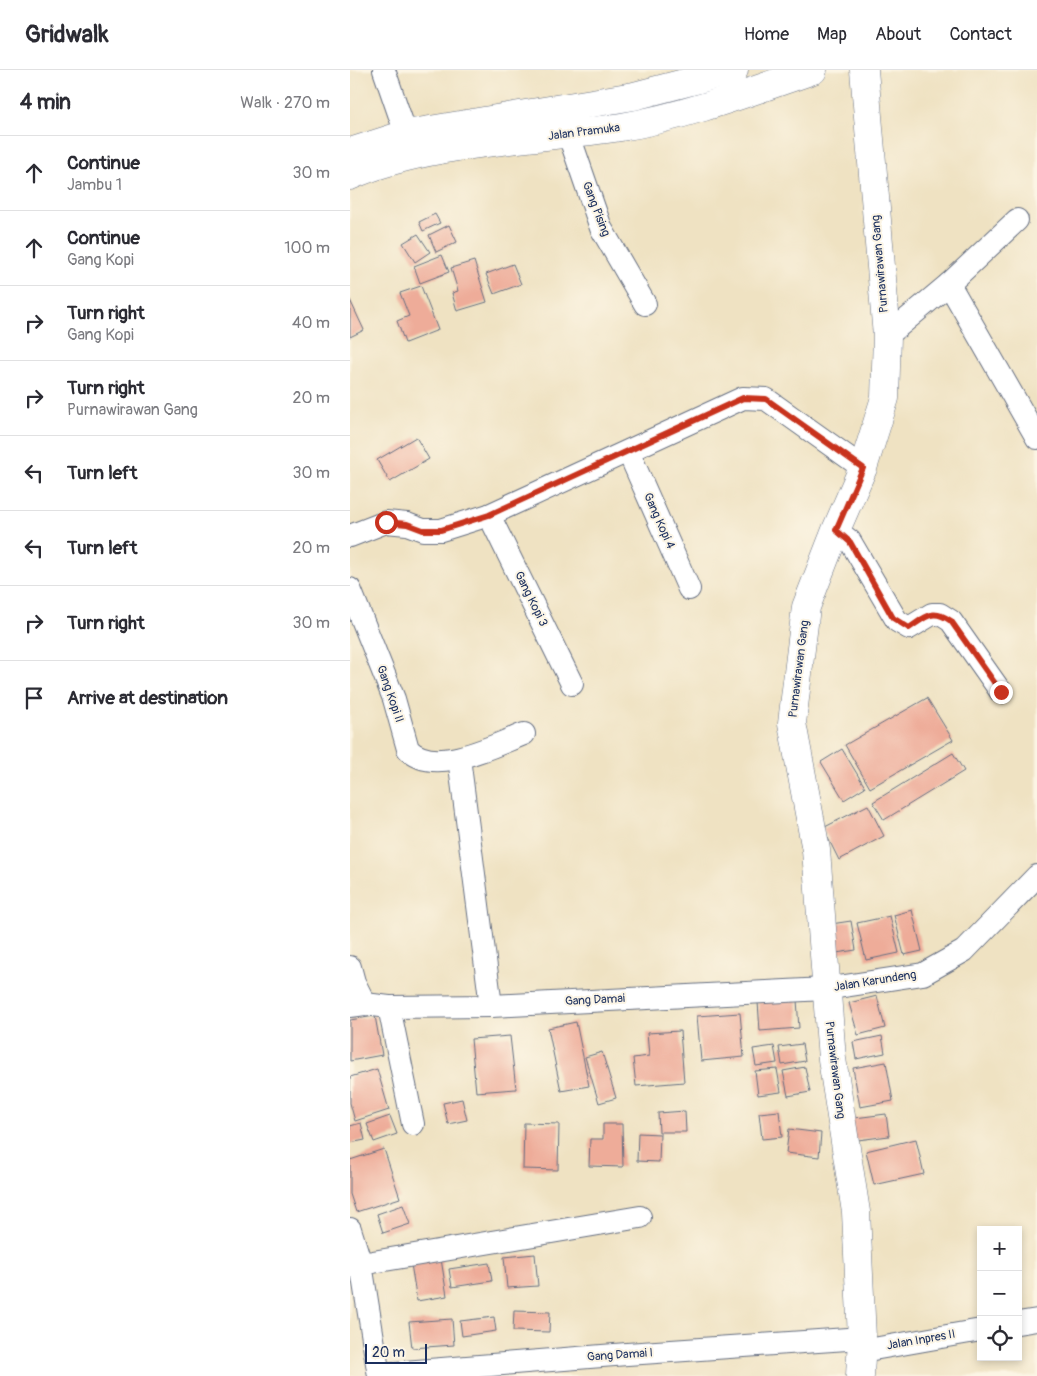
<!DOCTYPE html>
<html lang="en">
<head>
<meta charset="utf-8">
<style>
	body { margin:0; font-family:Pangolin,sans-serif; background:#f7f7f7; color:#2b2b33 }
	.controls { position:absolute; right:15px; bottom:15px; display:grid; overflow:hidden; border-radius:0px; box-shadow:0 2px 8px #0003 }
	.controls button { width:45px; height:45px; display:grid; place-items:center; padding:0; border:0; border-bottom:1px solid #e1e1e2; background:#fff; color:#2b2b33; font:25px sans-serif }
	.scale { position:absolute; left:15px; bottom:12px; width:62px; box-sizing:border-box; padding-left:5px; border:2px solid #1b2f5e; border-top:0; font-size:14px; line-height:18px; white-space:nowrap; color:#1b2f5e; -webkit-text-stroke:4px #fcf5e5; paint-order:stroke }
	.stop { position:absolute; width:15px; height:15px; margin:-11px; border:4px solid #c8321e; border-radius:50%; background:#fff }
	.stop.end { background:#c8321e; border-color:#fff; box-shadow:0 1px 5px #0008 }
	.list { margin:0; padding:0; list-style:none }
	h2 { display:flex; justify-content:space-between; align-items:center; height:65px; margin:0; padding:0 20px; font-size:21px }
	h2 small { font-size:16px; font-weight:400; color:#7c7c81 }
	.list li { display:grid; grid-template-columns:32px 1fr auto; gap:15px; align-items:center; box-sizing:border-box; height:75px; padding:0 20px; border-top:1px solid #e1e1e2 }
	.list b { display:block; font-size:19px; white-space:nowrap }
	.list p { margin:0; font-size:16px; white-space:nowrap; color:#7c7c81 }
	.list em { font-size:16px; font-style:normal; color:#7c7c81 }
	.icon { flex:none; width:28px; height:28px; fill:none; stroke:currentColor; stroke-width:2; stroke-linecap:round; stroke-linejoin:round }
	.map { position:relative; flex:none; width:687px; height:1306px; overflow:hidden }
	header { display:flex; align-items:center; gap:30px; box-sizing:border-box; height:70px; padding:0 25px; background:#fff; border-bottom:1px solid #e1e1e2 }
	header strong { font-size:24px }
	nav { display:flex; gap:28px; margin-inline-start:auto; font-size:18px }
	main { display:flex }
	aside { flex:1; background:#fff }
	.map>svg:first-child { display:block }
	.building { fill:#eeac99 }
	.lines { fill:none; stroke-linecap:round; stroke-linejoin:round }
	.minor-casing { stroke:#656e81; stroke-width:24 }
	.tertiary-casing { stroke:#656e81; stroke-width:29 }
	.primary-casing { stroke:#656e81; stroke-width:29 }
	.minor { stroke:#fff; stroke-width:22 }
	.tertiary { stroke:#fff; stroke-width:28 }
	.primary { stroke:#fff; stroke-width:28 }
	.route { stroke:#c8321e; stroke-width:6 }
	.labels { text-anchor:middle; dominant-baseline:central; stroke-width:4; stroke-linejoin:round; paint-order:stroke }
	.street-label { font-size:12px; fill:#1b2f5e; stroke:#fcf5e5 }
</style>
</head>
<body>
<header>
<strong>Gridwalk</strong>
<nav><a>Home</a><a>Map</a><a>About</a><a>Contact</a></nav>
</header>
<main>
<aside>
<h2>4 min<small>Walk · 270 m</small></h2>
<ul class="list">
<li><svg class="icon" aria-label="ahead" viewBox="0 0 24 24"><path d="M12 20V5M6 11l6-6 6 6"/></svg><div><b>Continue</b><p>Jambu 1</p></div><em>30 m</em></li>
<li><svg class="icon" aria-label="ahead" viewBox="0 0 24 24"><path d="M12 20V5M6 11l6-6 6 6"/></svg><div><b>Continue</b><p>Gang Kopi</p></div><em>100 m</em></li>
<li><svg class="icon" aria-label="right" viewBox="0 0 24 24"><path d="M7 20v-9h11M14 6l5 5-5 5"/></svg><div><b>Turn right</b><p>Gang Kopi</p></div><em>40 m</em></li>
<li><svg class="icon" aria-label="right" viewBox="0 0 24 24"><path d="M7 20v-9h11M14 6l5 5-5 5"/></svg><div><b>Turn right</b><p>Purnawirawan Gang</p></div><em>20 m</em></li>
<li><svg class="icon" aria-label="left" viewBox="0 0 24 24"><path d="M17 20v-9H6M10 6l-5 5 5 5"/></svg><div><b>Turn left</b></div><em>30 m</em></li>
<li><svg class="icon" aria-label="left" viewBox="0 0 24 24"><path d="M17 20v-9H6M10 6l-5 5 5 5"/></svg><div><b>Turn left</b></div><em>20 m</em></li>
<li><svg class="icon" aria-label="right" viewBox="0 0 24 24"><path d="M7 20v-9h11M14 6l5 5-5 5"/></svg><div><b>Turn right</b></div><em>30 m</em></li>
<li><svg class="icon" aria-label="arrive" viewBox="0 0 24 24"><path d="M6 21V4h12l-3 4 3 4H6"/></svg><div><b>Arrive at destination</b></div></li>
</ul>
</aside>
<div class="map">
<svg width="687" height="1306" viewBox="0 0 687 1306">
	<rect width="100%" height="100%" fill="#fcf5e5"/>
	<filter id="ink" filterUnits="userSpaceOnUse"><feTurbulence type="fractalNoise" baseFrequency=".02" numOctaves="2"/><feDisplacementMap in="SourceGraphic" scale="10" xChannelSelector="R" yChannelSelector="G"/><feConvolveMatrix kernelMatrix="1 2 1 2 8 2 1 2 1" color-interpolation-filters="sRGB"/></filter>
	<filter id="wash" filterUnits="userSpaceOnUse"><feTurbulence type="fractalNoise" baseFrequency=".0096" numOctaves="4" result="noise"/><feDisplacementMap in="SourceGraphic" scale="20" xChannelSelector="R" yChannelSelector="G"/><feGaussianBlur stdDeviation="1.12" result="paint"/><feColorMatrix in="noise" values="0 0 0 0 0 0 0 0 0 0 0 0 0 0 0 0 0 1.4 0 .05"/><feComposite in="paint" operator="in"/></filter>
	<g filter="url(#wash)">
		<rect width="100%" height="100%" fill="#efe2c2"/>
		<g id="blocks">
			<g class="building">
				<path d="M85,144L90,153L73,161L69,152Z"/>
				<path d="M99,155L107,172L86,182L79,165Z"/>
				<path d="M68,164L80,182L65,192L53,173Z"/>
				<path d="M92,185L99,202L70,213L64,196Z"/>
				<path d="M124,191L137,232L107,241L102,223L108,221L101,198Z"/>
				<path d="M163,194L171,214L144,224L136,204Z"/>
				<path d="M71,216L88,260L55,273L47,251L59,246L50,223Z"/>
				<path d="M0,230L14,260L0,267Z"/>
				<path d="M66,367L79,389L40,412L27,390Z"/>
				<path d="M577,628L603,670L520,718L495,675Z"/>
				<path d="M492,679L515,717L494,730L471,692Z"/>
				<path d="M603,683L614,701L534,750L523,732Z"/>
				<path d="M518,735L534,766L489,790L473,758Z"/>
				<path d="M562,840L572,881L554,885L544,845Z"/>
				<path d="M540,846L549,883L516,890L507,853Z"/>
				<path d="M501,851L506,880L486,883L481,854Z"/>
				<path d="M527,926L535,958L508,965L499,933Z"/>
				<path d="M447,930L449,958L410,961L408,932Z"/>
				<path d="M390,943L394,987L351,991L347,946Z"/>
				<path d="M25,946L32,985L0,991V950Z"/>
				<path d="M226,952L239,1016L211,1021L198,958Z"/>
				<path d="M330,961L334,1012L286,1016L283,988L299,986L297,963Z"/>
				<path d="M160,966L166,1019L126,1022L121,969Z"/>
				<path d="M532,966L535,983L506,989L503,972Z"/>
				<path d="M452,974L455,991L432,995L429,977Z"/>
				<path d="M424,976L427,993L406,996L403,979Z"/>
				<path d="M252,982L266,1028L249,1033L235,987Z"/>
				<path d="M536,992L543,1031L510,1037L503,998Z"/>
				<path d="M455,997L460,1022L438,1026L433,1001Z"/>
				<path d="M27,999L39,1040L5,1051L0,1033V1007Z"/>
				<path d="M427,999L431,1022L408,1025L405,1001Z"/>
				<path d="M112,1029L117,1050L98,1054L93,1033Z"/>
				<path d="M335,1041L336,1062H309L308,1043Z"/>
				<path d="M429,1041L432,1067L412,1069L409,1043Z"/>
				<path d="M536,1044L539,1066L500,1071L497,1049Z"/>
				<path d="M40,1046L47,1064L24,1072L17,1054Z"/>
				<path d="M11,1053L15,1070L0,1073V1056Z"/>
				<path d="M174,1053L209,1054L208,1100L173,1099Z"/>
				<path d="M253,1054H272L273,1097L239,1096L240,1069H253Z"/>
				<path d="M439,1059L471,1063L469,1087L436,1083Z"/>
				<path d="M288,1063L310,1064L309,1092L287,1091Z"/>
				<path d="M566,1069L574,1104L524,1115L516,1081Z"/>
				<path d="M34,1079L50,1128L6,1142L0,1124V1090Z"/>
				<path d="M53,1135L60,1154L33,1163L27,1144Z"/>
				<path d="M185,1184L188,1216L157,1218L154,1187Z"/>
				<path d="M91,1189L97,1226L67,1231L61,1194Z"/>
				<path d="M139,1193L142,1211L102,1217L99,1199Z"/>
				<path d="M164,1241L200,1242L199,1262L163,1261Z"/>
				<path d="M144,1247L146,1261L112,1266L110,1251Z"/>
				<path d="M102,1249L104,1275L62,1278L59,1252Z"/>
			</g>
		</g>
	</g>
	<g filter="url(#ink)">
		<use href="#blocks" fill-opacity="0" stroke="#656e81" stroke-width="1"/>
		<g class="lines">
			<defs>
				<g id="minor">
					<path d="M34,0L56,64"/>
					<path d="M213,48L251,158L295,234"/>
					<path d="M599,214L687,368"/>
					<path d="M537,266L599,214L667,150"/>
					<path d="M279,383L339,519"/>
					<path d="M139,445L222,614"/>
					<path d="M486,460L500,471L547,551L559,558L582,544H590L601,551L651,622"/>
					<path d="M0,466L36,452L57,454L73,460H91L139,445L393,328L416,329L513,398"/>
					<path d="M0,519L44,629L58,679C84,707 144,675 174,664"/>
					<path d="M109,688L141,936"/>
					<path d="M0,897L4,912L15,934"/>
					<path d="M0,936L15,934L39,937L141,936L475,919L573,904L614,881L687,806"/>
					<path d="M39,937L63,1054"/>
					<path d="M0,1159L11,1194L29,1306"/>
					<path d="M0,1197L11,1194L290,1147"/>
					<path d="M668,1253L687,1250"/>
					<path d="M512,1281L631,1260"/>
					<path d="M29,1304L277,1284L512,1268"/>
				</g>
				<path id="tertiary" d="M510,1306L512,1268L506,1142L482,989L466,780L442,653L456,537L486,460L513,398L535,328L537,266L514,0"/>
				<g id="primary">
					<path d="M0,82L56,64L284,26L384,0"/>
					<path d="M0,106C78,71 186,70 271,57C334,47 402,21 463,0"/>
				</g>
			</defs>
			<use href="#minor" class="minor-casing"/>
			<use href="#tertiary" class="tertiary-casing"/>
			<use href="#primary" class="primary-casing"/>
			<use href="#minor" class="minor"/>
			<use href="#tertiary" class="tertiary"/>
			<use href="#primary" class="primary"/>
		</g>
	</g>
	<g class="lines" filter="url(#ink)">
		<path class="route" d="M36,452L57,454L73,460H91L139,445L393,328L416,329L513,398L486,460L500,472L543,548L559,558C576,547 582,538 601,551L651,622"/>
	</g>
	<g class="labels">
		<g class="street-label">
			<text transform="translate(234 62) rotate(-7)">Jalan Pramuka</text>
			<text transform="translate(246 139) rotate(69)">Gang Pising</text>
			<text transform="translate(530 194) rotate(-95)">Purnawirawan Gang</text>
			<text transform="translate(309 451) rotate(66)">Gang Kopi 4</text>
			<text transform="translate(181 529) rotate(64)">Gang Kopi 3</text>
			<text transform="translate(449 599) rotate(-83)">Purnawirawan Gang</text>
			<text transform="translate(40 624) rotate(71)">Gang Kopi II</text>
			<text transform="translate(525 911) rotate(-9)">Jalan Karundeng</text>
			<text transform="translate(245 930) rotate(-3)">Gang Damai</text>
			<text transform="translate(485 1000) rotate(83)">Purnawirawan Gang</text>
			<text transform="translate(571 1270) rotate(-10)">Jalan Inpres II</text>
			<text transform="translate(270 1285) rotate(-4)">Gang Damai I</text>
		</g>
	</g>
</svg>
<div class="controls">
<button>+</button>
<button>−</button>
<button><svg class="icon" aria-label="locate" viewBox="0 0 24 24"><circle cx="12" cy="12" r="6"/><path d="M12 2v4M12 18v4M2 12h4M18 12h4"/></svg></button>
</div>
<div class="scale">20 m</div>
<div class="stop" style="left:36px;top:452px"></div>
<div class="stop end" style="left:651px;top:622px"></div>
</div>
</main>
</body>
</html>
